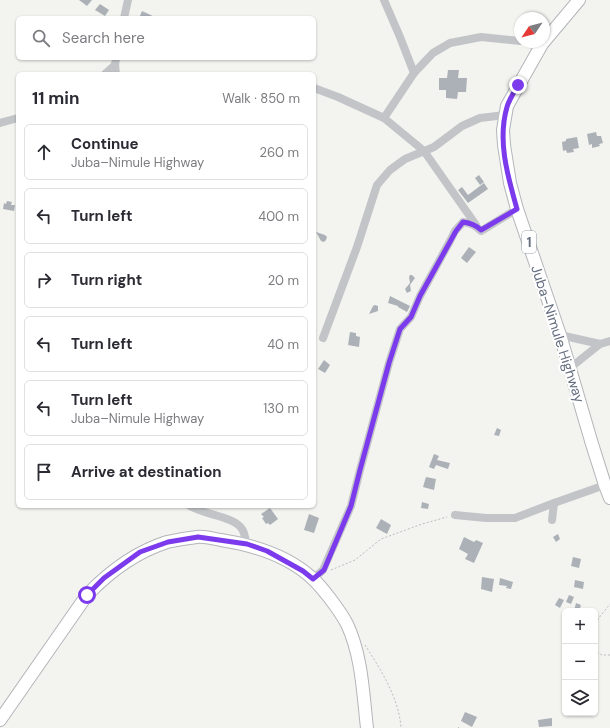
<!DOCTYPE html>
<html lang="en">
<head>
<meta charset="utf-8">
<style>
	body { margin:0; font-family:"DM Sans",sans-serif; background:#f7f7f7; color:#2b2b33 }
	.controls { position:absolute; right:12px; bottom:12px; display:grid; overflow:hidden; border-radius:6px; box-shadow:0 1px 3px #0004 }
	.controls button { width:36px; height:36px; display:grid; place-items:center; padding:0; border:0; border-bottom:1px solid #e1e1e2; background:#fff; color:#2b2b33; font:20px sans-serif }
	.compass { position:absolute; left:514px; top:12px; width:36px; height:36px; border-radius:50%; background:#fff; box-shadow:0 1px 3px #0004; rotate:235deg }
	.stop { position:absolute; width:12px; height:12px; margin:-9px; border:3px solid #7c3aed; border-radius:50%; background:#fff }
	.stop.end { background:#7c3aed; border-color:#fff; box-shadow:0 1px 4px #0008 }
	.list { margin:0; padding:0; list-style:none }
	h2 { display:flex; justify-content:space-between; align-items:center; height:52px; margin:0; padding:0 16px; font-size:17px }
	h2 small { font-size:13px; font-weight:400; color:#7c7c81 }
	.list li { display:grid; grid-template-columns:26px 1fr auto; gap:12px; align-items:center; box-sizing:border-box; height:56px; margin:0 8px 8px; padding:0 8px; border:1px solid #e1e1e2; border-radius:6px }
	.list b { display:block; font-size:15px; white-space:nowrap }
	.list p { margin:0; font-size:13px; white-space:nowrap; color:#7c7c81 }
	.list em { font-size:13px; font-style:normal; color:#7c7c81 }
	.icon { flex:none; width:22px; height:22px; fill:none; stroke:currentColor; stroke-width:2; stroke-linecap:round; stroke-linejoin:round }
	.map { position:relative; flex:none; width:610px; height:728px; overflow:hidden }
	.search { position:absolute; background:#fff; box-shadow:0 1px 3px #0004; left:16px; top:16px; width:300px; height:44px; display:flex; align-items:center; gap:10px; box-sizing:border-box; padding:0 14px; border-radius:6px; color:#7c7c81; font-size:15px }
	.panel { position:absolute; background:#fff; box-shadow:0 1px 3px #0004; left:16px; top:72px; width:300px; height:436px; border-radius:6px }
	.map>svg:first-child { display:block }
	.building { fill:#acb1b7 }
	.lines { fill:none; stroke-linecap:round; stroke-linejoin:round }
	.primary-casing { stroke:#b2b5b9; stroke-width:14 }
	.path { stroke:#bbbcbf; stroke-width:1; stroke-dasharray:2 2; stroke-linecap:butt }
	.minor { stroke:#c2c4c8; stroke-width:8 }
	.primary { stroke:#fff; stroke-width:12 }
	.route { stroke:#7c3aed; stroke-width:5 }
	.labels { text-anchor:middle; dominant-baseline:central; stroke-width:4; stroke-linejoin:round; paint-order:stroke }
	.shield { fill:#fff; stroke:#929aa5; stroke-width:1 }
	.shield-label { font-size:13px; font-weight:bold; fill:#646e7f }
	.street-label { font-size:14px; fill:#646e7f; stroke:#fff }
</style>
</head>
<body>
<div class="map">
<svg width="610" height="728" viewBox="0 0 610 728">
	<rect width="100%" height="100%" fill="#f3f4f0"/>
	<g class="building">
		<path d="M79,0H92L87,6Z"/>
		<path d="M100,4L109,10L105,16L95,10Z"/>
		<path d="M142,11L157,18H139Z"/>
		<path d="M448,70H459L458,78H467L466,92H458L457,99L446,98V90H439V78H447Z"/>
		<path d="M596,132L597,136H601L603,143L599,144L600,146L592,148V144L589,145L587,134Z"/>
		<path d="M577,137L579,148L573,149L574,152L567,153L566,150L563,151L562,142L566,141V139Z"/>
		<path d="M479,175L484,182L480,185L475,178Z"/>
		<path d="M484,183L488,189L468,203L458,190L462,187L468,195Z"/>
		<path d="M7,201L12,202L11,205H15L14,211L3,209L4,203L6,204Z"/>
		<path d="M316,232L325,235L327,237L326,240L324,242L321,241Z"/>
		<path d="M469,247L476,252L467,263L461,258Z"/>
		<path d="M410,275H412L415,278L410,285L411,291L407,293L405,289L410,283L409,277Z"/>
		<path d="M390,296L410,306L407,312L398,307V306L388,303Z"/>
		<path d="M375,305L378,306V311L369,314L373,306Z"/>
		<path d="M350,332L356,333V336L360,337L359,347L348,345Z"/>
		<path d="M324,360L330,365L325,373L318,369Z"/>
		<path d="M497,428L501,430L499,436L494,435Z"/>
		<path d="M434,454L439,456L437,460L450,463L448,469L436,465L434,469L429,467Z"/>
		<path d="M426,477L436,479L434,490L423,487Z"/>
		<path d="M422,502L429,504L428,509L421,508Z"/>
		<path d="M270,508L278,519L270,525L268,523L266,524L262,518L264,517L261,514Z"/>
		<path d="M309,514L319,518L314,533L304,530Z"/>
		<path d="M381,519L391,525L387,534L376,528Z"/>
		<path d="M558,534L560,539L556,542L553,537Z"/>
		<path d="M464,537L474,542L476,540L483,543L474,563L465,559L468,554L459,549Z"/>
		<path d="M573,557L581,559L579,568L571,566Z"/>
		<path d="M482,577L494,579L492,592L481,589Z"/>
		<path d="M500,578L513,582L511,589L506,588L507,586L499,585Z"/>
		<path d="M575,580L584,582L583,589L574,587Z"/>
		<path d="M569,595L574,597L571,604L566,602Z"/>
		<path d="M559,598L564,600L560,608L555,605Z"/>
		<path d="M576,603L581,605L579,611H574Z"/>
		<path d="M465,712L477,717L472,727L461,721Z"/>
		<path d="M552,718V726L539,727L538,720Z"/>
	</g>
	<g class="lines">
		<defs>
			<g id="primary">
				<path d="M579,0L542,44L507,106L503,130L504,145L510,183L517,209L560,335L592,444L605,485L610,498"/>
				<path d="M0,720L87,595C109,572 136,552 167,542C176,540 188,538 197,537C205,536 214,539 221,540C253,545 288,556 312,578C323,588 340,611 347,624C362,656 363,693 367,728"/>
			</g>
		</defs>
		<use href="#primary" class="primary-casing"/>
		<g class="path">
			<path d="M331,570L355,560L381,539L422,524L447,517"/>
			<path d="M595,632L598,619L610,604"/>
			<path d="M595,640L597,652L602,655H610"/>
			<path d="M365,645C381,670 399,698 401,728"/>
			<path d="M458,728L459,727"/>
		</g>
		<g class="minor">
			<path d="M384,0L400,37L414,73"/>
			<path d="M124,18L128,0"/>
			<path d="M526,42L542,44"/>
			<path d="M116,58L115,65L116,74"/>
			<path d="M105,74L115,65"/>
			<path d="M314,88L338,97L384,118"/>
			<path d="M0,123L18,118"/>
			<path d="M476,225L424,151L384,118L414,73L433,53L450,43L481,37L520,41"/>
			<path d="M560,335L600,344L610,341"/>
			<path d="M323,338L357,247L377,185L390,170L405,159L434,147L462,126L480,118L505,115"/>
			<path d="M570,368L600,344"/>
			<path d="M554,503L605,485"/>
			<path d="M190,506C204,515 234,516 242,529C245,533 245,540 247,544"/>
			<path d="M455,515L486,518H515L554,503L552,520"/>
			<path d="M313,579L323,570L351,506L360,470L389,363L400,329L411,317L420,296L450,241L455,231L463,222C471,223 475,225 481,231L517,209"/>
		</g>
		<use href="#primary" class="primary"/>
	</g>
	<g class="lines">
		<path class="route" d="M87,595L104,578L140,552L168,542L198,537L247,544L267,551L303,571L313,579L324,570L351,506L360,470L389,363L400,329L411,317L420,296L456,231L463,222C471,223 476,225 481,230L517,209C508,177 497,141 507,107C509,100 514,92 518,85"/>
	</g>
	<g class="labels">
		<rect class="shield" x="522" y="231" width="14" height="22" rx="3"/>
		<g class="shield-label">
			<text x="529" y="242">1</text>
		</g>
		<g class="street-label">
			<text transform="translate(558 334) rotate(72)">Juba–Nimule Highway</text>
		</g>
	</g>
</svg>
<div class="controls">
<button>+</button>
<button>−</button>
<button><svg class="icon" aria-label="layers" viewBox="0 0 24 24"><path d="M12 4l9 5-9 5-9-5zM3 14l9 5 9-5"/></svg></button>
</div>
<svg class="compass" viewBox="-18 -18 36 36"><path d="M0-13l5 13h-10z" fill="#e53935"/><path d="M0 13l5-13h-10z" fill="#7c7c81"/></svg>
<div class="stop" style="left:87px;top:595px"></div>
<div class="stop end" style="left:518px;top:85px"></div>
<div class="search"><svg class="icon" aria-label="search" viewBox="0 0 24 24"><circle cx="10" cy="10" r="6"/><path d="M15 15l6 6"/></svg>Search here</div>
<section class="panel">
<h2>11 min<small>Walk · 850 m</small></h2>
<ul class="list">
<li><svg class="icon" aria-label="ahead" viewBox="0 0 24 24"><path d="M12 20V5M6 11l6-6 6 6"/></svg><div><b>Continue</b><p>Juba–Nimule Highway</p></div><em>260 m</em></li>
<li><svg class="icon" aria-label="left" viewBox="0 0 24 24"><path d="M17 20v-9H6M10 6l-5 5 5 5"/></svg><div><b>Turn left</b></div><em>400 m</em></li>
<li><svg class="icon" aria-label="right" viewBox="0 0 24 24"><path d="M7 20v-9h11M14 6l5 5-5 5"/></svg><div><b>Turn right</b></div><em>20 m</em></li>
<li><svg class="icon" aria-label="left" viewBox="0 0 24 24"><path d="M17 20v-9H6M10 6l-5 5 5 5"/></svg><div><b>Turn left</b></div><em>40 m</em></li>
<li><svg class="icon" aria-label="left" viewBox="0 0 24 24"><path d="M17 20v-9H6M10 6l-5 5 5 5"/></svg><div><b>Turn left</b><p>Juba–Nimule Highway</p></div><em>130 m</em></li>
<li><svg class="icon" aria-label="arrive" viewBox="0 0 24 24"><path d="M6 21V4h12l-3 4 3 4H6"/></svg><div><b>Arrive at destination</b></div></li>
</ul>
</section>
</div>
</body>
</html>
